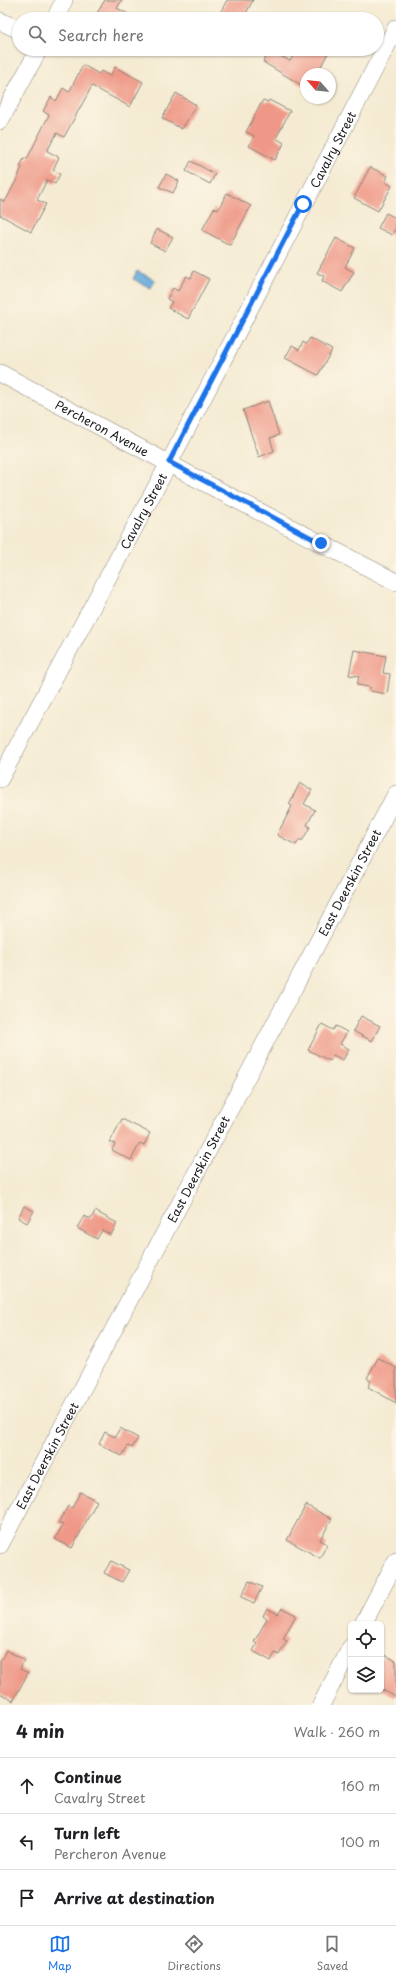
<!DOCTYPE html>
<html lang="en">
<head>
<meta charset="utf-8">
<style>
	body { margin:0; font-family:"Playpen Sans",sans-serif; background:#f2f2f2; color:#202124 }
	.controls { position:absolute; right:12px; bottom:12px; display:grid; overflow:hidden; border-radius:6px; box-shadow:0 1px 3px #0004 }
	.controls button { width:36px; height:36px; display:grid; place-items:center; padding:0; border:0; border-bottom:1px solid #e0e0e0; background:#fff; color:#202124; font:20px sans-serif }
	.compass { position:absolute; left:300px; top:68px; width:36px; height:36px; border-radius:50%; background:#fff; box-shadow:0 1px 3px #0004; rotate:298deg }
	.stop { position:absolute; width:12px; height:12px; margin:-9px; border:3px solid #1a73e8; border-radius:50%; background:#fff }
	.stop.end { background:#1a73e8; border-color:#fff; box-shadow:0 1px 4px #0008 }
	.list { margin:0; padding:0; list-style:none }
	h2 { display:flex; justify-content:space-between; align-items:center; height:52px; margin:0; padding:0 16px; font-size:17px }
	h2 small { font-size:13px; font-weight:400; color:#757577 }
	.list li { display:grid; grid-template-columns:26px 1fr auto; gap:12px; align-items:center; box-sizing:border-box; height:56px; padding:0 16px; border-top:1px solid #e0e0e0 }
	.list b { display:block; font-size:15px; white-space:nowrap }
	.list p { margin:0; font-size:13px; white-space:nowrap; color:#757577 }
	.list em { font-size:13px; font-style:normal; color:#757577 }
	.icon { flex:none; width:22px; height:22px; fill:none; stroke:currentColor; stroke-width:2; stroke-linecap:round; stroke-linejoin:round }
	.map { position:relative; flex:none; width:396px; height:1705px; overflow:hidden }
	.search { position:absolute; background:#fff; box-shadow:0 1px 3px #0004; left:12px; right:12px; top:12px; height:44px; display:flex; align-items:center; gap:10px; box-sizing:border-box; padding:0 14px; border-radius:22px; color:#757577; font-size:15px }
	.sheet { height:220px; background:#fff }
	nav { display:flex; justify-content:space-around; align-items:center; box-sizing:border-box; height:56px; border-top:1px solid #e0e0e0; background:#fff; font-size:11px; color:#757577 }
	nav a { display:grid; justify-items:center; gap:2px }
	nav .on { color:#1a73e8 }
	.map>svg:first-child { display:block }
	.water { fill:#67acdd; stroke:#42647c }
	.building { fill:#ef9887 }
	.lines { fill:none; stroke-linecap:round; stroke-linejoin:round }
	.minor-casing { stroke:#888478; stroke-width:18 }
	.minor { stroke:#fff; stroke-width:17 }
	.route { stroke:#1a73e8; stroke-width:5 }
	.labels { text-anchor:middle; dominant-baseline:central; stroke-width:3; stroke-linejoin:round; paint-order:stroke }
	.street-label { font-size:12px; fill:#1c1c1c; stroke:#fcf5e5 }
</style>
</head>
<body>
<div class="map">
<svg width="396" height="1705" viewBox="0 0 396 1705">
	<rect width="100%" height="100%" fill="#fcf5e5"/>
	<filter id="ink" filterUnits="userSpaceOnUse"><feTurbulence type="fractalNoise" baseFrequency=".025" numOctaves="2"/><feDisplacementMap in="SourceGraphic" scale="8" xChannelSelector="R" yChannelSelector="G"/><feConvolveMatrix kernelMatrix="1 2 1 2 8 2 1 2 1" color-interpolation-filters="sRGB"/></filter>
	<filter id="wash" filterUnits="userSpaceOnUse"><feTurbulence type="fractalNoise" baseFrequency=".012" numOctaves="4" result="noise"/><feDisplacementMap in="SourceGraphic" scale="16" xChannelSelector="R" yChannelSelector="G"/><feGaussianBlur stdDeviation="0.9" result="paint"/><feColorMatrix in="noise" values="0 0 0 0 0 0 0 0 0 0 0 0 0 0 0 0 0 1.4 0 .05"/><feComposite in="paint" operator="in"/></filter>
	<g filter="url(#wash)">
		<rect width="100%" height="100%" fill="#f5ebd3"/>
		<path class="water" d="M137,271L155,280L151,288L133,279Z"/>
		<g id="blocks">
			<g class="building">
				<path d="M105,0H122L117,8L138,19H100L102,16L97,13Z"/>
				<path d="M227,0H253L243,19H217Z"/>
				<path d="M297,49H330L317,74H306V88L263,62L269,50L290,61Z"/>
				<path d="M83,65L99,74L101,71L110,76L115,67L143,82L130,107L92,86L64,137L57,133L47,151L59,157L53,170L60,174L55,184L47,180L37,200L46,204L31,232L0,215V199L5,202L18,177L22,167L20,166L25,157L27,159L49,115L43,111L51,97L56,101L63,88L69,92Z"/>
				<path d="M176,93L196,105L182,129L162,118Z"/>
				<path d="M263,100L268,102L269,100L290,111L276,138L284,143L275,160L249,146L254,136L246,132Z"/>
				<path d="M191,161L215,174L210,184L186,171Z"/>
				<path d="M370,167L388,176L385,182L392,186L378,211L354,198Z"/>
				<path d="M166,174L179,181L173,193L159,187Z"/>
				<path d="M227,193L251,206L230,245L202,230L214,208L218,210Z"/>
				<path d="M386,213L396,218V227L392,235L378,228Z"/>
				<path d="M157,229L173,237L165,251L150,243Z"/>
				<path d="M336,238L355,248L345,267L354,272L342,292L322,281L324,276L317,273Z"/>
				<path d="M194,271L209,279L188,319L168,308L172,302L167,299L173,288L178,291L186,276L191,278Z"/>
				<path d="M310,338L332,350L318,375L285,358L292,346L299,350L303,342L306,344Z"/>
				<path d="M268,401L279,435L270,438L274,451L259,457L243,410Z"/>
				<path d="M354,650L386,656L383,673L390,674L387,694L370,691V687L357,685L359,676L349,675Z"/>
				<path d="M300,783L312,790L304,804L315,810L307,825L310,827L302,841L300,839L296,845L277,835L292,806L289,804Z"/>
				<path d="M361,1016L380,1026L372,1041L353,1031Z"/>
				<path d="M322,1024L333,1030L336,1026L347,1032L340,1044L349,1049L343,1060L333,1055L330,1061L308,1050Z"/>
				<path d="M122,1119L150,1133L144,1145L140,1143L131,1160L112,1150L115,1144L110,1142Z"/>
				<path d="M24,1206L34,1211L27,1223L18,1218Z"/>
				<path d="M95,1211L117,1223L111,1235L102,1230L97,1239L77,1228L84,1216L91,1219Z"/>
				<path d="M378,1358L396,1368V1403L368,1387L371,1381L367,1378Z"/>
				<path d="M120,1428L138,1438L132,1448L128,1446L122,1456L99,1444L105,1432L115,1437Z"/>
				<path d="M80,1492L97,1501L72,1548L55,1539L63,1525L58,1523L68,1506L72,1508Z"/>
				<path d="M306,1505L332,1519L320,1540L327,1544L320,1558L287,1540Z"/>
				<path d="M111,1561L129,1570L122,1582L104,1573Z"/>
				<path d="M249,1581L262,1587L254,1603L241,1597Z"/>
				<path d="M267,1608L278,1614L282,1608L296,1615L283,1639L287,1641L279,1655L275,1653L271,1661L253,1651L257,1644L254,1642L267,1619L263,1616Z"/>
				<path d="M6,1650L24,1660L20,1669L28,1673L13,1701L0,1693V1662Z"/>
				<path d="M385,1655L396,1661V1697L381,1689V1662Z"/>
			</g>
		</g>
	</g>
	<g filter="url(#ink)">
		<use href="#blocks" fill-opacity="0" stroke="#888478" stroke-width="1"/>
		<g class="lines">
			<defs>
				<g id="minor">
					<path d="M55,19L64,0"/>
					<path d="M0,21L19,30"/>
					<path d="M0,121L39,49"/>
					<path id="s1" d="M0,373L235,499L396,582"/>
					<path id="s2" d="M0,779L169,463L396,28"/>
					<path id="s3" d="M0,1545L396,794"/>
					<path d="M363,1624L396,1561"/>
					<path d="M321,1705L351,1647"/>
				</g>
			</defs>
			<use href="#minor" class="minor-casing"/>
			<use href="#minor" class="minor"/>
		</g>
	</g>
	<g class="lines" filter="url(#ink)">
		<path class="route" d="M303,204L169,462L321,543"/>
	</g>
	<g class="labels">
		<g class="street-label">
			<text stroke="none"><textPath href="#s2" startOffset="712">Cavalry Street</textPath></text>
			<text stroke="none"><textPath href="#s1" startOffset="116">Percheron Avenue</textPath></text>
			<text stroke="none"><textPath href="#s2" startOffset="304">Cavalry Street</textPath></text>
			<text stroke="none"><textPath href="#s3" startOffset="749">East Deerskin Street</textPath></text>
			<text stroke="none"><textPath href="#s3" startOffset="425">East Deerskin Street</textPath></text>
			<text stroke="none"><textPath href="#s3" startOffset="101">East Deerskin Street</textPath></text>
		</g>
	</g>
</svg>
<div class="controls">
<button><svg class="icon" aria-label="locate" viewBox="0 0 24 24"><circle cx="12" cy="12" r="6"/><path d="M12 2v4M12 18v4M2 12h4M18 12h4"/></svg></button>
<button><svg class="icon" aria-label="layers" viewBox="0 0 24 24"><path d="M12 4l9 5-9 5-9-5zM3 14l9 5 9-5"/></svg></button>
</div>
<svg class="compass" viewBox="-18 -18 36 36"><path d="M0-13l5 13h-10z" fill="#e53935"/><path d="M0 13l5-13h-10z" fill="#757577"/></svg>
<div class="stop" style="left:303px;top:204px"></div>
<div class="stop end" style="left:321px;top:543px"></div>
<div class="search"><svg class="icon" aria-label="search" viewBox="0 0 24 24"><circle cx="10" cy="10" r="6"/><path d="M15 15l6 6"/></svg>Search here</div>
</div>
<section class="sheet">
<h2>4 min<small>Walk · 260 m</small></h2>
<ul class="list">
<li><svg class="icon" aria-label="ahead" viewBox="0 0 24 24"><path d="M12 20V5M6 11l6-6 6 6"/></svg><div><b>Continue</b><p>Cavalry Street</p></div><em>160 m</em></li>
<li><svg class="icon" aria-label="left" viewBox="0 0 24 24"><path d="M17 20v-9H6M10 6l-5 5 5 5"/></svg><div><b>Turn left</b><p>Percheron Avenue</p></div><em>100 m</em></li>
<li><svg class="icon" aria-label="arrive" viewBox="0 0 24 24"><path d="M6 21V4h12l-3 4 3 4H6"/></svg><div><b>Arrive at destination</b></div></li>
</ul>
</section>
<nav>
<a class="on"><svg class="icon" aria-label="map" viewBox="0 0 24 24"><path d="M3 6l6-2 6 2 6-2v14l-6 2-6-2-6 2zM9 4v14M15 6v14"/></svg>Map</a>
<a><svg class="icon" aria-label="directions" viewBox="0 0 24 24"><path d="M12 3l9 9-9 9-9-9zM9 14v-3h6M13 9l2 2-2 2"/></svg>Directions</a>
<a><svg class="icon" aria-label="saved" viewBox="0 0 24 24"><path d="M7 4h10v16l-5-4-5 4z"/></svg>Saved</a>
</nav>
</body>
</html>
